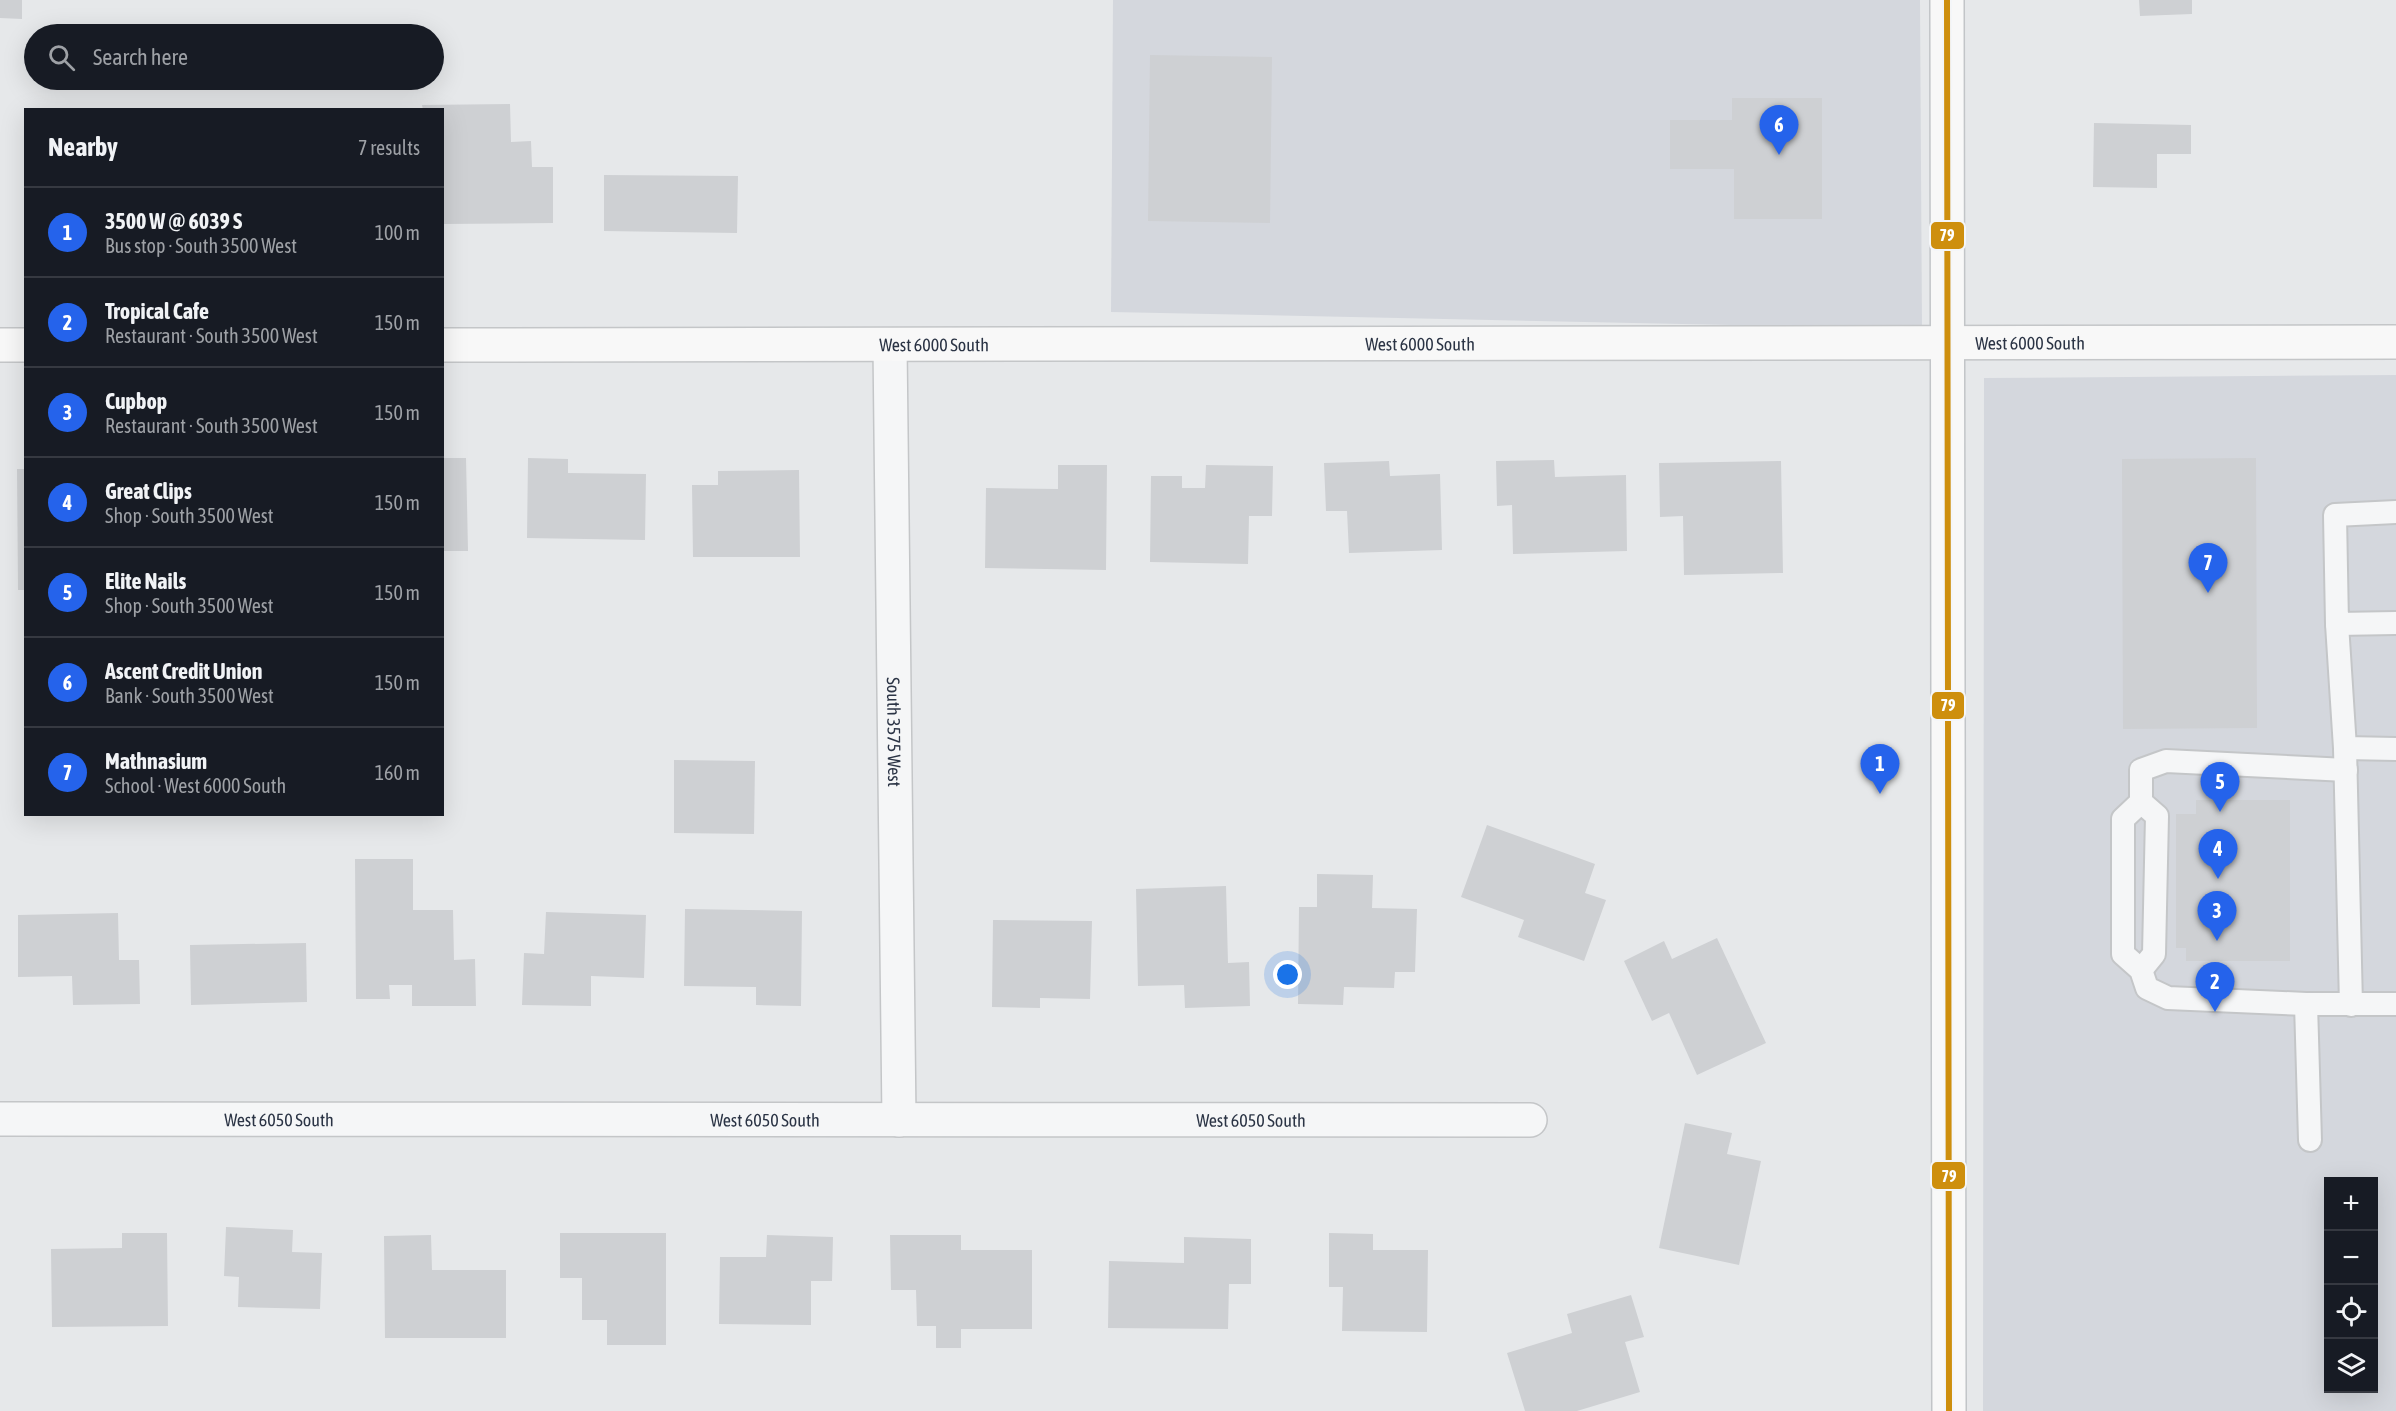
<!DOCTYPE html>
<html lang="en">
<head>
<meta charset="utf-8">
<style>
	body { margin:0; font-family:"Asap Condensed",sans-serif; background:#20242c; color:#f1f3f6 }
	.controls { position:absolute; right:18px; bottom:18px; display:grid; overflow:hidden; border-radius:0px; box-shadow:0 6px 24px #0002 }
	.controls button { width:54px; height:54px; display:grid; place-items:center; padding:0; border:0; border-bottom:2px solid #363941; background:#171b24; color:#f1f3f6; font:30px sans-serif }
	.you { position:absolute; left:1288px; top:975px; width:21px; height:21px; margin:-15px; border:4px solid #fff; border-radius:50%; background:#1a73e8; box-shadow:0 0 0 9px #1a73e833 }
	.badge { display:grid; place-items:center; width:39px; height:39px; border-radius:50%; background:#2563eb; color:#fff; font-size:20px; font-weight:700 }
	.pin { position:absolute; translate:-50% -50px; filter:drop-shadow(0 2px 3px #0008) }
	.pin::after { content:''; position:absolute; top:32px; width:21px; height:18px; background:inherit; clip-path:polygon(0 0,100% 0,50% 100%) }
	.list { margin:0; padding:0; list-style:none }
	h2 { display:flex; justify-content:space-between; align-items:center; height:78px; margin:0; padding:0 24px; font-size:26px }
	h2 small { font-size:20px; font-weight:400; color:#9ea1a6 }
	.list li { display:grid; grid-template-columns:39px 1fr auto; gap:18px; align-items:center; box-sizing:border-box; height:90px; padding:0 24px; border-top:2px solid #363941 }
	.list b { display:block; font-size:22px; white-space:nowrap }
	.list p { margin:0; font-size:20px; white-space:nowrap; color:#9ea1a6 }
	.list em { font-size:20px; font-style:normal; color:#9ea1a6 }
	.icon { flex:none; width:33px; height:33px; fill:none; stroke:currentColor; stroke-width:2; stroke-linecap:round; stroke-linejoin:round }
	.map { position:relative; flex:none; width:2396px; height:1411px; overflow:hidden }
	.search { position:absolute; background:#171b24; box-shadow:0 6px 24px #0002; left:24px; top:24px; width:420px; height:66px; display:flex; align-items:center; gap:15px; box-sizing:border-box; padding:0 21px; border-radius:33px; color:#9ea1a6; font-size:22px }
	.panel { position:absolute; background:#171b24; box-shadow:0 6px 24px #0002; left:24px; top:108px; width:420px; height:708px; border-radius:0px }
	.map>svg:first-child { display:block }
	.built { fill:#d4d7dd; fill-rule:evenodd }
	.building { fill:#ced0d3 }
	.lines { fill:none; stroke-linecap:round; stroke-linejoin:round }
	.lane-casing { stroke:#c4c6c8; stroke-width:26 }
	.street-casing { stroke:#c4c6c8; stroke-width:36 }
	.secondary-casing { stroke:#c4c6c8; stroke-width:36 }
	.primary-casing { stroke:#c2c5c8; stroke-width:36 }
	.lane { stroke:#f5f6f7; stroke-width:22 }
	.street { stroke:#f5f6f7; stroke-width:33 }
	.secondary { stroke:#f8f8f8; stroke-width:33 }
	.primary { stroke:#f8f8f8; stroke-width:33 }
	.bus-1-casing { stroke:#f4f6f9; stroke-width:10 }
	.bus-1 { stroke:#ce8f0e; stroke-width:6 }
	.labels { text-anchor:middle; dominant-baseline:central; stroke-width:4.5; stroke-linejoin:round; paint-order:stroke }
	.street-label { font-size:18px; fill:#2b3445; stroke:#f4f6f9 }
	.line-badge { stroke:#f4f6f9; stroke-width:2 }
	.badge-label { font-size:16px; text-anchor:middle; font-weight:bold; fill:#fff }
</style>
</head>
<body>
<div class="map">
<svg width="2396" height="1411" viewBox="0 0 2396 1411">
	<rect width="100%" height="100%" fill="#e6e8ea"/>
	<g class="built">
		<path d="M1113,0H1920L1922,329L1111,312Z"/>
		<path d="M2396,375V1411H1983L1984,378ZM2328,1182H2374V1388H2328Z"/>
	</g>
	<g class="building">
		<path d="M0,0H22V19L0,18Z"/>
		<path d="M2139,0H2192V14L2140,16Z"/>
		<path d="M1150,55L1272,57L1270,223L1148,221Z"/>
		<path d="M1732,98H1822V219H1734V169H1670V120H1732Z"/>
		<path d="M510,104L511,142L531,141L532,167H553V223L442,224V110H423L422,105Z"/>
		<path d="M2094,123L2191,125V154H2157V188L2093,187Z"/>
		<path d="M604,175L738,176L737,233L604,231Z"/>
		<path d="M442,458H466L468,551H442Z"/>
		<path d="M528,458L568,459V473L646,474L645,540L527,538Z"/>
		<path d="M2256,458L2257,728L2123,729L2122,459Z"/>
		<path d="M1554,460L1555,477L1626,475L1627,551L1513,554L1512,505L1497,506L1496,461Z"/>
		<path d="M1389,461L1390,476L1440,474L1442,550L1349,553L1347,511H1326L1324,463Z"/>
		<path d="M1781,461L1783,573L1684,575L1683,516L1660,517L1659,463Z"/>
		<path d="M1058,465H1107L1106,570L985,568L986,488L1058,489Z"/>
		<path d="M1206,465L1273,466L1272,516H1249L1248,564L1150,562L1151,476H1182V488H1205Z"/>
		<path d="M17,469H26V590H18Z"/>
		<path d="M799,470L800,557H693L692,485H718V471Z"/>
		<path d="M674,760L755,761L754,834L674,833Z"/>
		<path d="M2196,800H2290V961H2186V948H2176V814H2196Z"/>
		<path d="M1487,825L1595,864L1585,893L1606,900L1584,961L1518,937L1524,920L1461,897Z"/>
		<path d="M355,859H413V910H453L454,960L475,959L476,1006H412V985H389L390,999H356Z"/>
		<path d="M1317,874L1373,875L1372,908L1417,909L1415,972H1395L1394,988L1344,987L1343,1005L1298,1004L1299,907H1317Z"/>
		<path d="M1226,886L1228,963L1249,962L1250,1006L1185,1008L1184,985L1138,986L1136,889Z"/>
		<path d="M685,909L802,911L801,1006L756,1005V987L684,986Z"/>
		<path d="M546,912L646,915L644,978L591,976V1006L522,1005L524,953L544,954Z"/>
		<path d="M118,913L119,960H139L140,1004L73,1005L72,976L18,977V915Z"/>
		<path d="M993,920L1092,921L1090,999L1040,998V1008L992,1007Z"/>
		<path d="M1717,938L1766,1043L1697,1075L1669,1013L1652,1021L1624,961L1664,941L1672,959Z"/>
		<path d="M306,943L307,1002L191,1005L190,945Z"/>
		<path d="M1685,1123L1732,1133L1727,1154L1761,1161L1739,1265L1659,1248Z"/>
		<path d="M226,1227L293,1230L292,1252L322,1253L320,1309L238,1307L239,1277L224,1276Z"/>
		<path d="M122,1233H167L168,1326L52,1327L51,1249L122,1248Z"/>
		<path d="M560,1233H666V1345H607V1320H582V1278H560Z"/>
		<path d="M1329,1233L1373,1234V1250H1428L1427,1332L1342,1331L1343,1287H1329Z"/>
		<path d="M431,1235L432,1270H506V1338H385L384,1236Z"/>
		<path d="M767,1235L833,1237L832,1281H811V1325L719,1324L720,1257H766Z"/>
		<path d="M890,1235H961V1250H1032V1329H961V1348H936V1326H917L916,1290H891Z"/>
		<path d="M1184,1237L1251,1239V1284H1229L1228,1329L1108,1328L1109,1261L1184,1263Z"/>
		<path d="M1631,1295L1644,1337L1625,1342L1640,1392L1577,1411H1525L1507,1353L1572,1333L1567,1314Z"/>
	</g>
	<g class="lines">
		<defs>
			<g id="lane">
				<path d="M2396,512L2335,515L2337,624L2396,623"/>
				<path d="M2337,624L2345,748L2396,749"/>
				<path d="M2345,748L2351,1005"/>
				<path d="M2346,770L2166,761L2141,770V802L2123,819V954L2141,970L2147,988L2168,998L2306,1004H2396"/>
				<path d="M2141,970L2154,954L2157,816L2141,802"/>
				<path d="M2306,1004L2310,1140"/>
			</g>
			<g id="street">
				<path id="s1" d="M890,345L899,1120"/>
				<path id="s2" d="M0,1119L1530,1120"/>
			</g>
			<g id="secondary">
				<path d="M0,345H26"/>
				<path id="s3" d="M442,345L2396,342"/>
			</g>
			<path id="primary" d="M1947,0L1949,1411"/>
		</defs>
		<use href="#lane" class="lane-casing"/>
		<use href="#street" class="street-casing"/>
		<use href="#secondary" class="secondary-casing"/>
		<use href="#primary" class="primary-casing"/>
		<use href="#lane" class="lane"/>
		<use href="#street" class="street"/>
		<use href="#secondary" class="secondary"/>
		<use href="#primary" class="primary"/>
		<defs>
			<path id="bus-1" d="M1947,0L1949,1411"/>
		</defs>
		<use href="#bus-1" class="bus-1-casing"/>
		<use href="#bus-1" class="bus-1"/>
	</g>
	<g class="labels">
		<g class="street-label">
			<text stroke="none"><textPath href="#s3" startOffset="978">West 6000 South</textPath></text>
			<text stroke="none"><textPath href="#s3" startOffset="1588">West 6000 South</textPath></text>
			<text stroke="none"><textPath href="#s3" startOffset="492">West 6000 South</textPath></text>
			<text stroke="none"><textPath href="#s1" startOffset="387">South 3575 West</textPath></text>
			<text stroke="none"><textPath href="#s2" startOffset="279">West 6050 South</textPath></text>
			<text stroke="none"><textPath href="#s2" startOffset="765">West 6050 South</textPath></text>
			<text stroke="none"><textPath href="#s2" startOffset="1251">West 6050 South</textPath></text>
		</g>
	</g>
	<g class="line-badge">
		<rect x="1930" y="221" width="35" height="29" rx="6" fill="#ce8f0e"/>
		<rect x="1931" y="691" width="34" height="29" rx="6" fill="#ce8f0e"/>
		<rect x="1931" y="1161" width="35" height="29" rx="6" fill="#ce8f0e"/>
	</g>
	<g class="badge-label">
		<text x="1947" y="241">79</text>
		<text x="1948" y="711">79</text>
		<text x="1949" y="1182">79</text>
	</g>
</svg>
<div class="controls">
<button>+</button>
<button>−</button>
<button><svg class="icon" aria-label="locate" viewBox="0 0 24 24"><circle cx="12" cy="12" r="6"/><path d="M12 2v4M12 18v4M2 12h4M18 12h4"/></svg></button>
<button><svg class="icon" aria-label="layers" viewBox="0 0 24 24"><path d="M12 4l9 5-9 5-9-5zM3 14l9 5 9-5"/></svg></button>
</div>
<div class="you"></div>
<div class="pin badge" style="left:1880px;top:794px">1</div>
<div class="pin badge" style="left:2215px;top:1012px">2</div>
<div class="pin badge" style="left:2217px;top:941px">3</div>
<div class="pin badge" style="left:2218px;top:879px">4</div>
<div class="pin badge" style="left:2220px;top:812px">5</div>
<div class="pin badge" style="left:1779px;top:155px">6</div>
<div class="pin badge" style="left:2208px;top:593px">7</div>
<div class="search"><svg class="icon" aria-label="search" viewBox="0 0 24 24"><circle cx="10" cy="10" r="6"/><path d="M15 15l6 6"/></svg>Search here</div>
<section class="panel">
<h2>Nearby<small>7 results</small></h2>
<ul class="list">
<li><span class="badge">1</span><div><b>3500 W @ 6039 S</b><p>Bus stop · South 3500 West</p></div><em>100 m</em></li>
<li><span class="badge">2</span><div><b>Tropical Cafe</b><p>Restaurant · South 3500 West</p></div><em>150 m</em></li>
<li><span class="badge">3</span><div><b>Cupbop</b><p>Restaurant · South 3500 West</p></div><em>150 m</em></li>
<li><span class="badge">4</span><div><b>Great Clips</b><p>Shop · South 3500 West</p></div><em>150 m</em></li>
<li><span class="badge">5</span><div><b>Elite Nails</b><p>Shop · South 3500 West</p></div><em>150 m</em></li>
<li><span class="badge">6</span><div><b>Ascent Credit Union</b><p>Bank · South 3500 West</p></div><em>150 m</em></li>
<li><span class="badge">7</span><div><b>Mathnasium</b><p>School · West 6000 South</p></div><em>160 m</em></li>
</ul>
</section>
</div>
</body>
</html>
